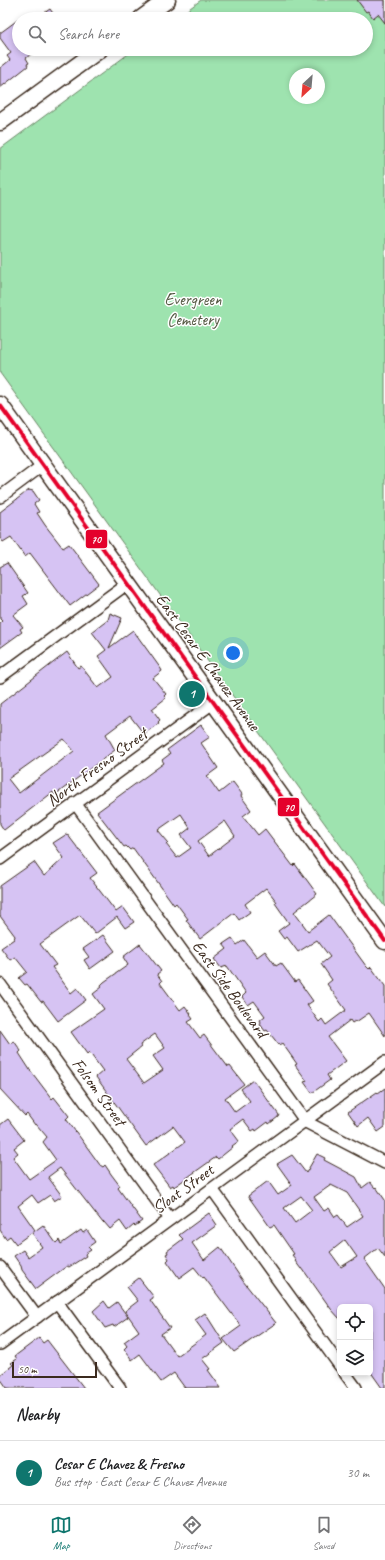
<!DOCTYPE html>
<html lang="en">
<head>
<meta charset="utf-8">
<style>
	body { margin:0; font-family:Caveat,sans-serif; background:#f6f6f6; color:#202124 }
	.controls { position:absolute; right:12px; bottom:12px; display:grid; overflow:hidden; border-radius:6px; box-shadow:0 2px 6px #0003 }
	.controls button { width:36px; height:36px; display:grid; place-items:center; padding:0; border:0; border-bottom:1px solid #e0e0e0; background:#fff; color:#202124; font:20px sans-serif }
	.compass { position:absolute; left:289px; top:68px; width:36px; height:36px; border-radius:50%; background:#fff; box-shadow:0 2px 6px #0003; rotate:206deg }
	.scale { position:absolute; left:12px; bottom:10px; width:85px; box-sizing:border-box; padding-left:4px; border:2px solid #3b2a1e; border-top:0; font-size:11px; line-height:14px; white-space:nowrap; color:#3b2a1e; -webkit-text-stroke:3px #fff; paint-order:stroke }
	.you { position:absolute; left:233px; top:653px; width:14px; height:14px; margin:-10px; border:3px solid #fff; border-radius:50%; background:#1a73e8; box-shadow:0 0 0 6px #1a73e833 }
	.badge { display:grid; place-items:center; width:26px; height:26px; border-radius:50%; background:#0f766e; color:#fff; font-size:13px; font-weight:700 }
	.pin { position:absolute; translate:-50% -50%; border:2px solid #fff; box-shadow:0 1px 4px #0006 }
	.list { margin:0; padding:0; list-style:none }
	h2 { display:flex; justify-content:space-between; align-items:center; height:52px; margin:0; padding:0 16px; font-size:17px }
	h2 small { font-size:13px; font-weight:400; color:#757577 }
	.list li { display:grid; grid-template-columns:26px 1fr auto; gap:12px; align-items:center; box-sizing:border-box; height:64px; padding:0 16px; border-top:1px solid #e0e0e0 }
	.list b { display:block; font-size:15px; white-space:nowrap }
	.list p { margin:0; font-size:13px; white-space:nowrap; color:#757577 }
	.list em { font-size:13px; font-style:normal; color:#757577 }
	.icon { flex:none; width:22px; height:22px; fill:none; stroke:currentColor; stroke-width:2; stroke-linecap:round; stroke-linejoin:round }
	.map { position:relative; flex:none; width:385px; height:1388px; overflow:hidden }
	.search { position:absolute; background:#fff; box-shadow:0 2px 6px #0003; left:12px; right:12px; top:12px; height:44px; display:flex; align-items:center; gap:10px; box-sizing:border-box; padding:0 14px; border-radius:22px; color:#757577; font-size:15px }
	.sheet { height:116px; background:#fff }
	nav { display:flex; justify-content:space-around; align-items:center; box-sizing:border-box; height:56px; border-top:1px solid #e0e0e0; background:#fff; font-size:11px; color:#757577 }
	nav a { display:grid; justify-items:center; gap:2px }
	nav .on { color:#0f766e }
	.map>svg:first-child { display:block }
	.green { fill:#9ee3af; stroke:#6c8666; fill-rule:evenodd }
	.building { fill:#d6c3f3; stroke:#3b2a1e; fill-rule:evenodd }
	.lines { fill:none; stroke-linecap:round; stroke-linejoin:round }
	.street-casing { stroke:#3b2a1e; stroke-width:14 }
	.secondary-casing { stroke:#3b2a1e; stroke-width:19 }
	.street { stroke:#fff; stroke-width:11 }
	.secondary { stroke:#fff; stroke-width:16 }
	.bus-1-casing { stroke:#fff; stroke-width:7 }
	.bus-1 { stroke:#e4002b; stroke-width:4 }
	.labels { text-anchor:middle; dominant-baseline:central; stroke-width:3; stroke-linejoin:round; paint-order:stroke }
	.park-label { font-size:17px; fill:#545842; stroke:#fff }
	.street-label { font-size:17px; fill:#3b2a1e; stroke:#fff }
	.line-badge { stroke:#fff; stroke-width:1.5 }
	.badge-label { font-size:11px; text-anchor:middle; font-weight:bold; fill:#fff }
</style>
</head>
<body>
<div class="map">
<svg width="385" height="1388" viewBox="0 0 385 1388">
	<rect width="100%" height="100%" fill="#fff"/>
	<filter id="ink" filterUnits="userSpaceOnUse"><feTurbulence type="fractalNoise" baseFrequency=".025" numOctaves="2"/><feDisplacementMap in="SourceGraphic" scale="8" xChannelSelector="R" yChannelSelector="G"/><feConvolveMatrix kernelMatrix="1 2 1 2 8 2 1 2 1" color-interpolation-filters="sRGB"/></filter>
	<g filter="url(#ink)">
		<path class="green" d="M201,0H385V907L0,373V149L135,49H366V19H175ZM295,74H319V98H295Z"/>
		<g class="building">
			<path d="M357,0H385V23L378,14L373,18L368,11L366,12Z"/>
			<path d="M50,9L57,19H35Z"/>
			<path d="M19,19V49H38L26,58L29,63L27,64L28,66L0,88V68L10,60L7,56L11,53L0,38V33Z"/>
			<path d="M29,490L33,491L39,500L34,504L39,512L37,513L45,525L63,548L69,544L99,584L70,606L30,553L25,557L11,537L3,542L0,538V512Z"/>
			<path d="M7,563L28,593L23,596L28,604L13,615L23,627L20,629L22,632L0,648V623L2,621L0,619V567Z"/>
			<path d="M110,613L122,618L109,648L133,630L161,669L162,671L153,678L166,694L164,696L166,698L152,709L160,720L158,722L159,723L144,734L130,716L106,734L115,750L55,795L53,792L4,830L0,824V704L67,652L78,668L81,666L98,688L113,677L98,656L106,650L92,632L108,620ZM64,739L74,751L19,793L8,779Z"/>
			<path d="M201,725L210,737L201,743L218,768L207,776L219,793L233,782L242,794L241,796L251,810L243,816L258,835L265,829L293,866L295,864L317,894L294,912L308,931L329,915L366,966L369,969L371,967L385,986V1036L369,1013L356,1022L355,1021L352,1023L350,1020L328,1037L346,1061L327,1075L330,1080L312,1093L304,1082L307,1081L295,1065L297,1064L282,1043L279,1045L267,1030L265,1031L260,1024L261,1022L260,1020L265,1016L254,1001L248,1005L242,997L246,993L227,966L221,968L214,959L227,949L223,944L232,938L237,945L244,940L257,957L265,951L276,966L281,963L295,982L298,980L313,1001L307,1005L319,1022L322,1019L326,1025L346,1010L327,984L332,980L321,964L330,957L317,940L298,952L287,937L284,939L278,931L289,923L275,903L277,902L266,888L245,904L250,912L239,920L234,913L200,939L186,920L188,919L176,903L174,905L133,848L130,850L126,846L124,847L97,812L164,763L162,760L170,754L167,750ZM181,814L190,828L181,835L191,848L177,858L166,844L168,842L158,830ZM225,821L235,836L209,856L198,841Z"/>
			<path d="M67,834L97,873L90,878L116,912L123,907L134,922L125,928L117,917L95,934L80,915L40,944L56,965L52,967L71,993L77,988L86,1000L58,1021L43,1001L41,1002L27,984L25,985L19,978L27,972L15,957L10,960L1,948L14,939L15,936L0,916V886L34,862L44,876L64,858L53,843Z"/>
			<path d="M103,935L115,951L90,969L84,960L89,957L83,949Z"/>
			<path d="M140,944L161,971L157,974L162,981L160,983L180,1010L185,1006L191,1014L190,1015L193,1019L188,1022L200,1038L204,1035L228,1067L230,1066L244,1084L225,1098L235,1112L250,1101L241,1089L253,1080L279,1115L278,1117L269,1124L268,1122L256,1131L255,1129L252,1131L243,1119L230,1129L239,1141L232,1146L233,1147L218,1159L216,1157L174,1187L173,1185L170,1187L153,1165L185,1142L173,1126L146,1146L96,1077L103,1071L89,1052L87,1054L71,1032L104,1009L93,994L102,987L101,985L104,982L128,965L123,957ZM155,1034L165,1048L153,1056L163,1070L144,1083L126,1059L141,1047L140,1045Z"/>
			<path d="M0,1030L10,1044L14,1041L21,1051L19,1053L30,1070L52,1099L54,1097L69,1116L66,1119L79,1136L100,1165L103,1167L105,1165L111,1174L120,1186L118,1188L142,1221L135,1226L134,1225L127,1231L120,1221L110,1229L104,1222L103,1223L60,1168L48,1177L62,1196L54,1201L50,1195L38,1203L32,1195L18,1206L35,1230L16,1244L10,1236L6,1239L0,1230V1125L8,1119L24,1140L14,1148L18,1153L13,1157L29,1179L56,1160L43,1142L47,1137L36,1124L35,1125L27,1114L25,1116L0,1089Z"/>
			<path d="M385,1088V1127L378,1132L368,1118L358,1126L348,1112L377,1092L378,1093Z"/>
			<path d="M317,1154L325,1158L324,1160L356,1177L362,1188L370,1182L375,1188L376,1187L385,1200V1257L378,1248L364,1259L385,1289V1388H382L370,1371V1307H340V1319L331,1309L302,1268L301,1269L295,1261L296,1260L292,1255L294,1254L274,1225L270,1227L248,1196L268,1181L278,1195L292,1185L277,1164L292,1155L306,1173ZM331,1185L347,1193L363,1216L347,1227L338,1215L335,1217L329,1208L324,1211L314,1197ZM301,1196L312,1210L295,1223L284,1208ZM345,1240L357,1257L341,1267L330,1252Z"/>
			<path d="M209,1213L217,1225L192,1243L204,1260L220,1247L243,1281L276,1323L234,1352L223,1339L241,1326L231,1313L204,1277L203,1278L194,1267L179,1278L167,1261L169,1259L166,1254L168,1253L167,1251L183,1239L179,1235Z"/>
			<path d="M43,1225L56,1243L59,1240L61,1244L81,1230L83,1233L87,1230L95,1242L88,1247L91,1250L85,1254L86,1256L69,1267L67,1266L36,1289L22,1270L21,1266L14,1256L23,1250L28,1257L42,1247L32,1233Z"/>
			<path d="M139,1278L153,1296V1298L150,1300L170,1328L161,1334L177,1356L206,1335L195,1320L205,1313L224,1343L202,1359L210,1369L208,1370L221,1388H185L174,1373L161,1382L140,1354L132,1360L124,1349L127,1346L124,1342L139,1331L125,1311L138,1301L127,1287Z"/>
			<path d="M104,1301L109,1308L117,1302L128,1317L114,1327L113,1325L105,1328L93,1311Z"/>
			<path d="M39,1338L43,1343L47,1340L84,1388H7L0,1378V1375L13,1365L11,1363L17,1359L15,1356Z"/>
		</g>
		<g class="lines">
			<defs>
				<g id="street">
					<path d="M0,497L43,465"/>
					<path d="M0,677L128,583"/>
					<path d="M75,803L306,1122L385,1163"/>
					<path d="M0,859L214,702"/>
					<path d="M0,984L170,1219"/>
					<path d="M212,1189L340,1366"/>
					<path d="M0,1267L37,1317"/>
					<path d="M57,1302L120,1388"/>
					<path d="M0,1344L385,1062"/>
					<path d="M345,1373L356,1388"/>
				</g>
				<g id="secondary">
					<path d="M141,19L167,0"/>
					<path d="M0,122L100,49"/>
					<path d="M0,405L385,941"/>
				</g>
			</defs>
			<use href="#street" class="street-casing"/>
			<use href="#secondary" class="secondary-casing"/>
			<use href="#street" class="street"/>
			<use href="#secondary" class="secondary"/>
			<defs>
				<path id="bus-1" d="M0,405L385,941"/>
			</defs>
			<use href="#bus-1" class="bus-1-casing"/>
			<use href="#bus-1" class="bus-1"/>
		</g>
	</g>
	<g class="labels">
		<g class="park-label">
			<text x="193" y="299">Evergreen<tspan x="193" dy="20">Cemetery</tspan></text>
		</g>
		<g class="street-label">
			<text transform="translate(208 662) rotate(54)">East Cesar E Chavez Avenue</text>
			<text transform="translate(97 767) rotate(-36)">North Fresno Street</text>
			<text transform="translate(230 989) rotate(54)">East Side Boulevard</text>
			<text transform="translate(99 1092) rotate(54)">Folsom Street</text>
			<text transform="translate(183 1189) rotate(-36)">Sloat Street</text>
		</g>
	</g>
	<g class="line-badge">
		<rect x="85" y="529" width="23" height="20" rx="4" fill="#e4002b"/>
		<rect x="277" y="797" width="23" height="20" rx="4" fill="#e4002b"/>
	</g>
	<g class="badge-label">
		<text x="96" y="543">70</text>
		<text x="289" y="811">70</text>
	</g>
</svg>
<div class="controls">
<button><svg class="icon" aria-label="locate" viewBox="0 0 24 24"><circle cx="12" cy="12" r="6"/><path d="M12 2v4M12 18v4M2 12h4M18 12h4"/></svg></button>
<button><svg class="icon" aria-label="layers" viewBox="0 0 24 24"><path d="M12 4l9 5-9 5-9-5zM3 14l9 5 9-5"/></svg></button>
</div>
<svg class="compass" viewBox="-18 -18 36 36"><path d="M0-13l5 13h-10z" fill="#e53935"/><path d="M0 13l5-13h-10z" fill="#757577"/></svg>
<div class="scale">50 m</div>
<div class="you"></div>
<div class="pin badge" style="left:192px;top:694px">1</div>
<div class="search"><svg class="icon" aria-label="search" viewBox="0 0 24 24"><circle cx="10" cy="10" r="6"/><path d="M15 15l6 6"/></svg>Search here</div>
</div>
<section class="sheet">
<h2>Nearby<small></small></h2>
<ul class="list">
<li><span class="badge">1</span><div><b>Cesar E Chavez &amp; Fresno</b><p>Bus stop · East Cesar E Chavez Avenue</p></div><em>30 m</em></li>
</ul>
</section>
<nav>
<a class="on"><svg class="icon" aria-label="map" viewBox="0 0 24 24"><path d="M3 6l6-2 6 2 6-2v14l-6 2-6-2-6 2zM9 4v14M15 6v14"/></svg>Map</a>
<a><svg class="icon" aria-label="directions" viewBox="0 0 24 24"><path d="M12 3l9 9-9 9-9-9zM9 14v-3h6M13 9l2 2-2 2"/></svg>Directions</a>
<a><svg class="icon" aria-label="saved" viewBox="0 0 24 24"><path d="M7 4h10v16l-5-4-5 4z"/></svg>Saved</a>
</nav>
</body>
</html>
